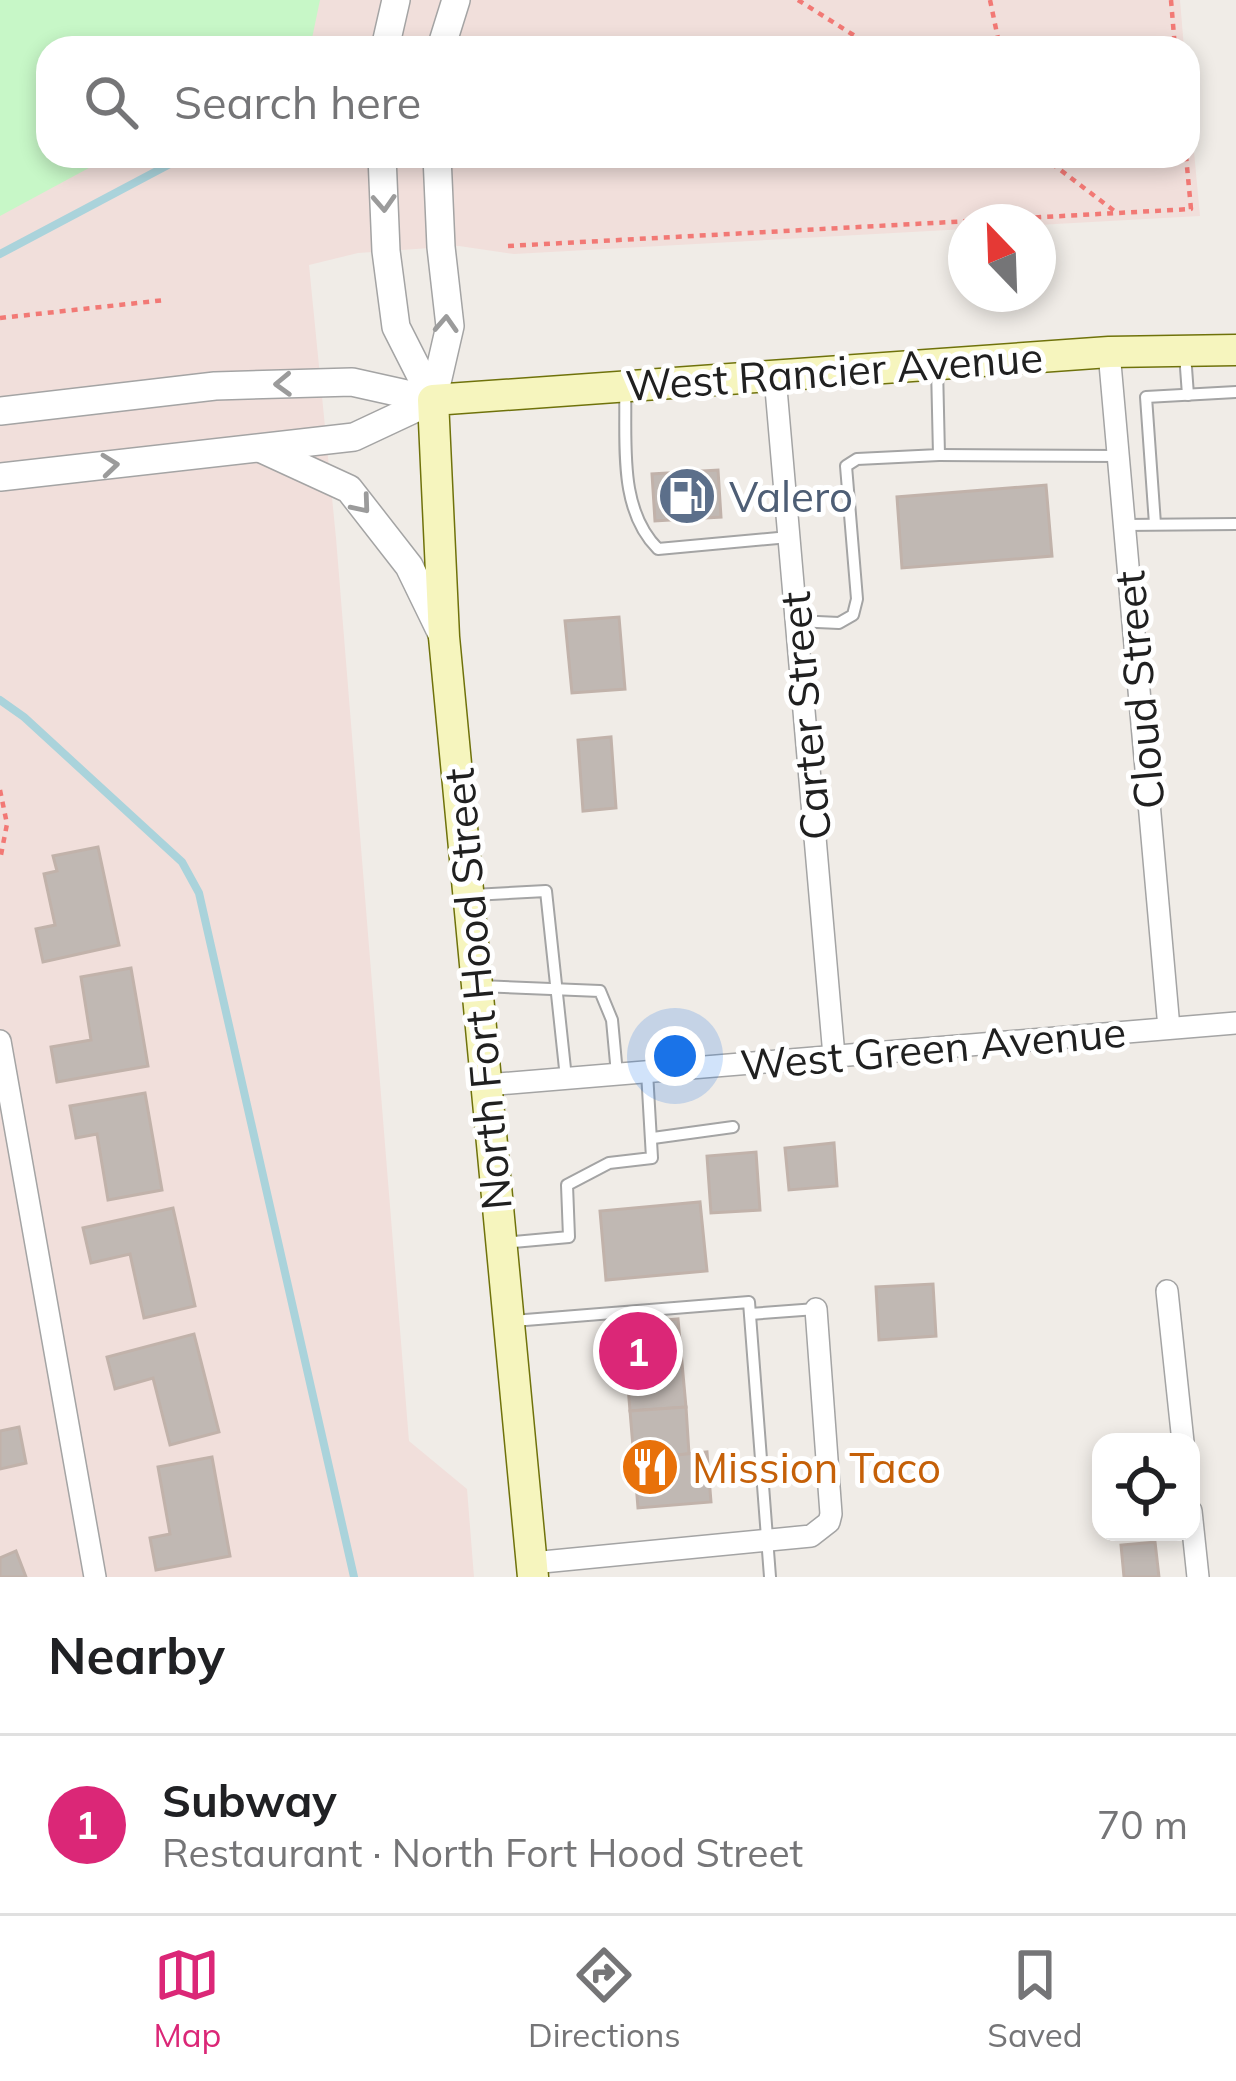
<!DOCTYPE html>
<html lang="en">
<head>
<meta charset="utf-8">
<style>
	body { margin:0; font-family:Mulish,sans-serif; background:#f6f6f6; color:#202124 }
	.controls { position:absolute; right:36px; bottom:36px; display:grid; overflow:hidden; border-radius:24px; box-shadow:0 6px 18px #0003 }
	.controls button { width:108px; height:108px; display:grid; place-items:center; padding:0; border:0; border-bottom:3px solid #e0e0e0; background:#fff; color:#202124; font:60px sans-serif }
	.compass { position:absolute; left:948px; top:204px; width:108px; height:108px; border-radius:50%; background:#fff; box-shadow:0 6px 18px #0003; rotate:337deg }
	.you { position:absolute; left:675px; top:1056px; width:42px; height:42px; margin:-30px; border:9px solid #fff; border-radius:50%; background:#1a73e8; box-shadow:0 0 0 18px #1a73e833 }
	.badge { display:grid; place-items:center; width:78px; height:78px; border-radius:50%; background:#db2777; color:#fff; font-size:39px; font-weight:700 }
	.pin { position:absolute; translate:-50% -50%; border:6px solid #fff; box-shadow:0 3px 12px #0006 }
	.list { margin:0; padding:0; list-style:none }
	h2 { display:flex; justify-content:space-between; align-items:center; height:156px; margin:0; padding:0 48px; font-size:51px }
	h2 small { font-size:39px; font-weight:400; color:#757577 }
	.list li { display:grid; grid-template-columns:78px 1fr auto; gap:36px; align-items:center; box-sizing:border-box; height:180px; padding:0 48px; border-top:3px solid #e0e0e0 }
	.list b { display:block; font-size:45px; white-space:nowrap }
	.list p { margin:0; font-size:39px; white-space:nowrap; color:#757577 }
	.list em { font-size:39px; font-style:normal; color:#757577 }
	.icon { flex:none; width:66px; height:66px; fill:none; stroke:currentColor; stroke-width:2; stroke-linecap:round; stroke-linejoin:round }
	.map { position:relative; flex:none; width:1236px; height:1577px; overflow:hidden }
	.search { position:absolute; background:#fff; box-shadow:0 6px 18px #0003; left:36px; right:36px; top:36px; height:132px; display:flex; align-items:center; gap:30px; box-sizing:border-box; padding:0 42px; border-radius:36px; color:#757577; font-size:45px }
	.sheet { height:336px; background:#fff }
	nav { display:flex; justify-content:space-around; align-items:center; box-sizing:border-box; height:168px; border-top:3px solid #e0e0e0; background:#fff; font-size:33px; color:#757577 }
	nav a { display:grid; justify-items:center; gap:6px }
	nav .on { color:#db2777 }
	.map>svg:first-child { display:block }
	.military { fill:#f1dfdb }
	.park { fill:#c7f7c7 }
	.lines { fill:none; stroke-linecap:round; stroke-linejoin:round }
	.stream { stroke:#aad3db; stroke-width:8 }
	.building { fill:#c0b8b3; stroke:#c1b2aa; stroke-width:3 }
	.service-casing { stroke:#a4a4a4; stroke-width:14 }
	.minor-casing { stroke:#a4a4a4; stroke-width:24 }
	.tertiary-casing { stroke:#a4a4a4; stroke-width:30 }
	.secondary-casing { stroke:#6f720b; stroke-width:33 }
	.path { stroke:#f27975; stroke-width:4.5; stroke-dasharray:6 6; stroke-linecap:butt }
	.service { stroke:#fff; stroke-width:10 }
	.minor { stroke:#fff; stroke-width:21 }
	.tertiary { stroke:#fff; stroke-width:27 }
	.secondary { stroke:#f6f5be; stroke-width:30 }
	.oneway { stroke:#9b9b9b }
	.labels { text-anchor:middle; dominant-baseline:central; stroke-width:10; stroke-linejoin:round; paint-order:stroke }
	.street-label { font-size:42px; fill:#202020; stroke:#fff }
	.service-label { font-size:42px; fill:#4e5e75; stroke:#fff; text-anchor:start }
	.food-label { font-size:42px; fill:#c56008; stroke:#fff; text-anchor:start }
</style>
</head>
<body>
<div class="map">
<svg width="1236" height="1577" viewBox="0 0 1236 1577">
	<rect width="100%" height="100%" fill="#f0ece7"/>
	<path class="military" d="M0,0H1180L1184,48H48V156H1188V87L1200,216L1038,225V222H966V229L514,254L459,246L358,253L309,265L336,538L409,1441L467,1489L474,1577H0Z"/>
	<path class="park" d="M0,0H320L310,48H48V156H111L0,216Z"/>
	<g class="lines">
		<g class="stream">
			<path d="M0,254L185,156"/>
			<path d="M0,700L24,717L182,862L199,893L354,1577"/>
		</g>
	</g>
	<g class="building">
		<path d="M718,470L721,517L655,521L652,474Z"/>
		<path d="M1046,485L1052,556L902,568L897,497Z"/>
		<path d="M619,617L625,689L572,693L565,621Z"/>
		<path d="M611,737L616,808L583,811L578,740Z"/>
		<path d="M98,847L119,945L43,962L36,929L55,925L44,874L57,871L53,856Z"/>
		<path d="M131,968L148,1066L57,1082L51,1047L91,1040L81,977Z"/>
		<path d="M145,1093L162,1190L108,1200L97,1134L76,1138L70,1106Z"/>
		<path d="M834,1143L837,1186L789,1190L785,1148Z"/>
		<path d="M756,1152L760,1210L711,1213L707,1156Z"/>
		<path d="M700,1202L707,1271L606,1280L600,1211Z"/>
		<path d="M173,1208L195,1306L144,1318L130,1254L91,1263L83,1228Z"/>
		<path d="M933,1284L936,1336L879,1340L876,1287Z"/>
		<path d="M678,1319L686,1407L630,1411L623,1324Z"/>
		<path d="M194,1334L219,1432L170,1445L153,1378L115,1389L107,1357Z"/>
		<path d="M686,1407L689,1454L634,1459L630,1411Z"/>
		<path d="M19,1427L26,1463L0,1469V1431Z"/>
		<path d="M707,1452L711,1502L638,1508L634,1459Z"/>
		<path d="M212,1457L230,1556L156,1570L150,1538L170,1534L158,1467Z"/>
		<path d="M1155,1542L1159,1577H1124L1121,1545Z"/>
		<path d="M16,1551L26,1577H0V1558Z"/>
	</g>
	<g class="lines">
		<defs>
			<g id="service">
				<path d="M1185,354L1188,395"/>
				<path d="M625,387C627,441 617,508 658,549L789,537"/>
				<path d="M939,455L1118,456"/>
				<path d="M1155,524L1146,397L1236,392"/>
				<path d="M1124,525L1236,524"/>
				<path d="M796,621L839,623L853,615L857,599L846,466L857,459L939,455L937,367"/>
				<path d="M473,895L546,891L566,1078"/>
				<path d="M480,986L600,991L612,1020L617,1074"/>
				<path d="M653,1138L733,1127"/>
				<path d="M502,1243L569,1237L567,1185L609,1163L652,1158L647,1072"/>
				<path d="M750,1314L816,1309"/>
				<path d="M513,1321L749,1302L770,1577"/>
			</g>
			<g id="minor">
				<path d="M1109,352L1169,1028"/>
				<path d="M775,377L834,1056"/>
				<path d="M0,1041L95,1577"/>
				<path d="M486,1085L1236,1023"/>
				<path d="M1167,1291L1183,1442"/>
				<path d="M1191,1511L1198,1577"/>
				<path d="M532,1563L811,1536L829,1522L831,1514L816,1309"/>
			</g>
			<g id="tertiary">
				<path d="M385,48L396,0"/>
				<path d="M441,48L456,0"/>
				<path d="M382,156L386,251L396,327L433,400"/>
				<path d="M433,400L450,326L441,247L437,156"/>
				<path d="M0,411L215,386L352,382L433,400"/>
				<path d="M262,449L349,489L409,566L443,636"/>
				<path d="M0,477L354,437L433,400"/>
			</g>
			<path id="secondary" d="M533,1577L444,637L433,400L1109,352L1236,350"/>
		</defs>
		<use href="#service" class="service-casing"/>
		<use href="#minor" class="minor-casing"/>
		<use href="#tertiary" class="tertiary-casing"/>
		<use href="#secondary" class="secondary-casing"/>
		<g class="path">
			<path d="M798,0L874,48"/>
			<path d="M990,0L1000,48"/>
			<path d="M1171,0L1175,48"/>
			<path d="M1042,156L1117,213"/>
			<path d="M508,246L1191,209L1186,156"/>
			<path d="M0,318L165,300"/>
			<path d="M0,790L7,824L0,860"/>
		</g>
		<use href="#service" class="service"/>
		<use href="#minor" class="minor"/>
		<use href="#tertiary" class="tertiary"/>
		<use href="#secondary" class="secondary"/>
	</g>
	<defs><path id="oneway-chevron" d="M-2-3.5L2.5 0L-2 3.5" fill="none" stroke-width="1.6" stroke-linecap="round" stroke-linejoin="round" transform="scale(3)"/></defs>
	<g class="oneway">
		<use href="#oneway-chevron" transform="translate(384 203) rotate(87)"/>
		<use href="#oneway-chevron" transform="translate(446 324) rotate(-87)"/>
		<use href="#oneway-chevron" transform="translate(283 384) rotate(178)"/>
		<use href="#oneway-chevron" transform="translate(110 465) rotate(-6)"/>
		<use href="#oneway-chevron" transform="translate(362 505) rotate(50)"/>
	</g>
	<defs>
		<symbol id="fuel-disc" viewBox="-11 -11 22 22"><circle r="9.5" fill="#5c6f8a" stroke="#fff"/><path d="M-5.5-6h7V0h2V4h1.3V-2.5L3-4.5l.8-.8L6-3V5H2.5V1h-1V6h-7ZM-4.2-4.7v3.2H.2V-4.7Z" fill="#fff"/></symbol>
		<symbol id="restaurant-disc" viewBox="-11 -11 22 22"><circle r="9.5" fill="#e8710a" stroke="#fff"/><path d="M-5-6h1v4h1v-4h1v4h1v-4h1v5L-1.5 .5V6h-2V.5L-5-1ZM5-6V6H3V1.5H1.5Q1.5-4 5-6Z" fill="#fff"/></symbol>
	</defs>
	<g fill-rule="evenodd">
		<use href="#fuel-disc" x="654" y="463" width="66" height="66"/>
		<use href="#restaurant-disc" x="617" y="1434" width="66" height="66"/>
	</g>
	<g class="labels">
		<g class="street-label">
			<text transform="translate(834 371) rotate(-4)">West Rancier Avenue</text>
			<text transform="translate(1139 690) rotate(-95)">Cloud Street</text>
			<text transform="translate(805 716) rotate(-95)">Carter Street</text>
			<text transform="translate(477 989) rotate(-95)">North Fort Hood Street</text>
			<text transform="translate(933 1048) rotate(-5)">West Green Avenue</text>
		</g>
		<g class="service-label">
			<text x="729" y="496">Valero</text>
		</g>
		<g class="food-label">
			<text x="692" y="1467">Mission Taco</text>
		</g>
	</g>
</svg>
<div class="controls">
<button><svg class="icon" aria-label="locate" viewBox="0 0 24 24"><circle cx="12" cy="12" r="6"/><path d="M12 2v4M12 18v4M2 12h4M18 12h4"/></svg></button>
</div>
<svg class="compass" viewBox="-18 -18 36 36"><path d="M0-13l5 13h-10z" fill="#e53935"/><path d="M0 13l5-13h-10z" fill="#757577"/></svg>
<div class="you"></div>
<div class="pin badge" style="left:638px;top:1351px">1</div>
<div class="search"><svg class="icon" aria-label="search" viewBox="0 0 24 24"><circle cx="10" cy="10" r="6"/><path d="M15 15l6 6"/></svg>Search here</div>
</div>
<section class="sheet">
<h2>Nearby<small></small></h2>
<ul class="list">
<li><span class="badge">1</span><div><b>Subway</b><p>Restaurant · North Fort Hood Street</p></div><em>70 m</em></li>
</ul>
</section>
<nav>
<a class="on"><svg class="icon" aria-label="map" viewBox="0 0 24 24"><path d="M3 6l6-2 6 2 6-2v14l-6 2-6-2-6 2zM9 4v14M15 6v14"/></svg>Map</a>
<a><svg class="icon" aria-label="directions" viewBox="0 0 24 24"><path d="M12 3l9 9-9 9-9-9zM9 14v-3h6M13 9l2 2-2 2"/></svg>Directions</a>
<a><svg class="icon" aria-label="saved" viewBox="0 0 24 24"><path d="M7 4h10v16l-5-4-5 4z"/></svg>Saved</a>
</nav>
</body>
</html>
